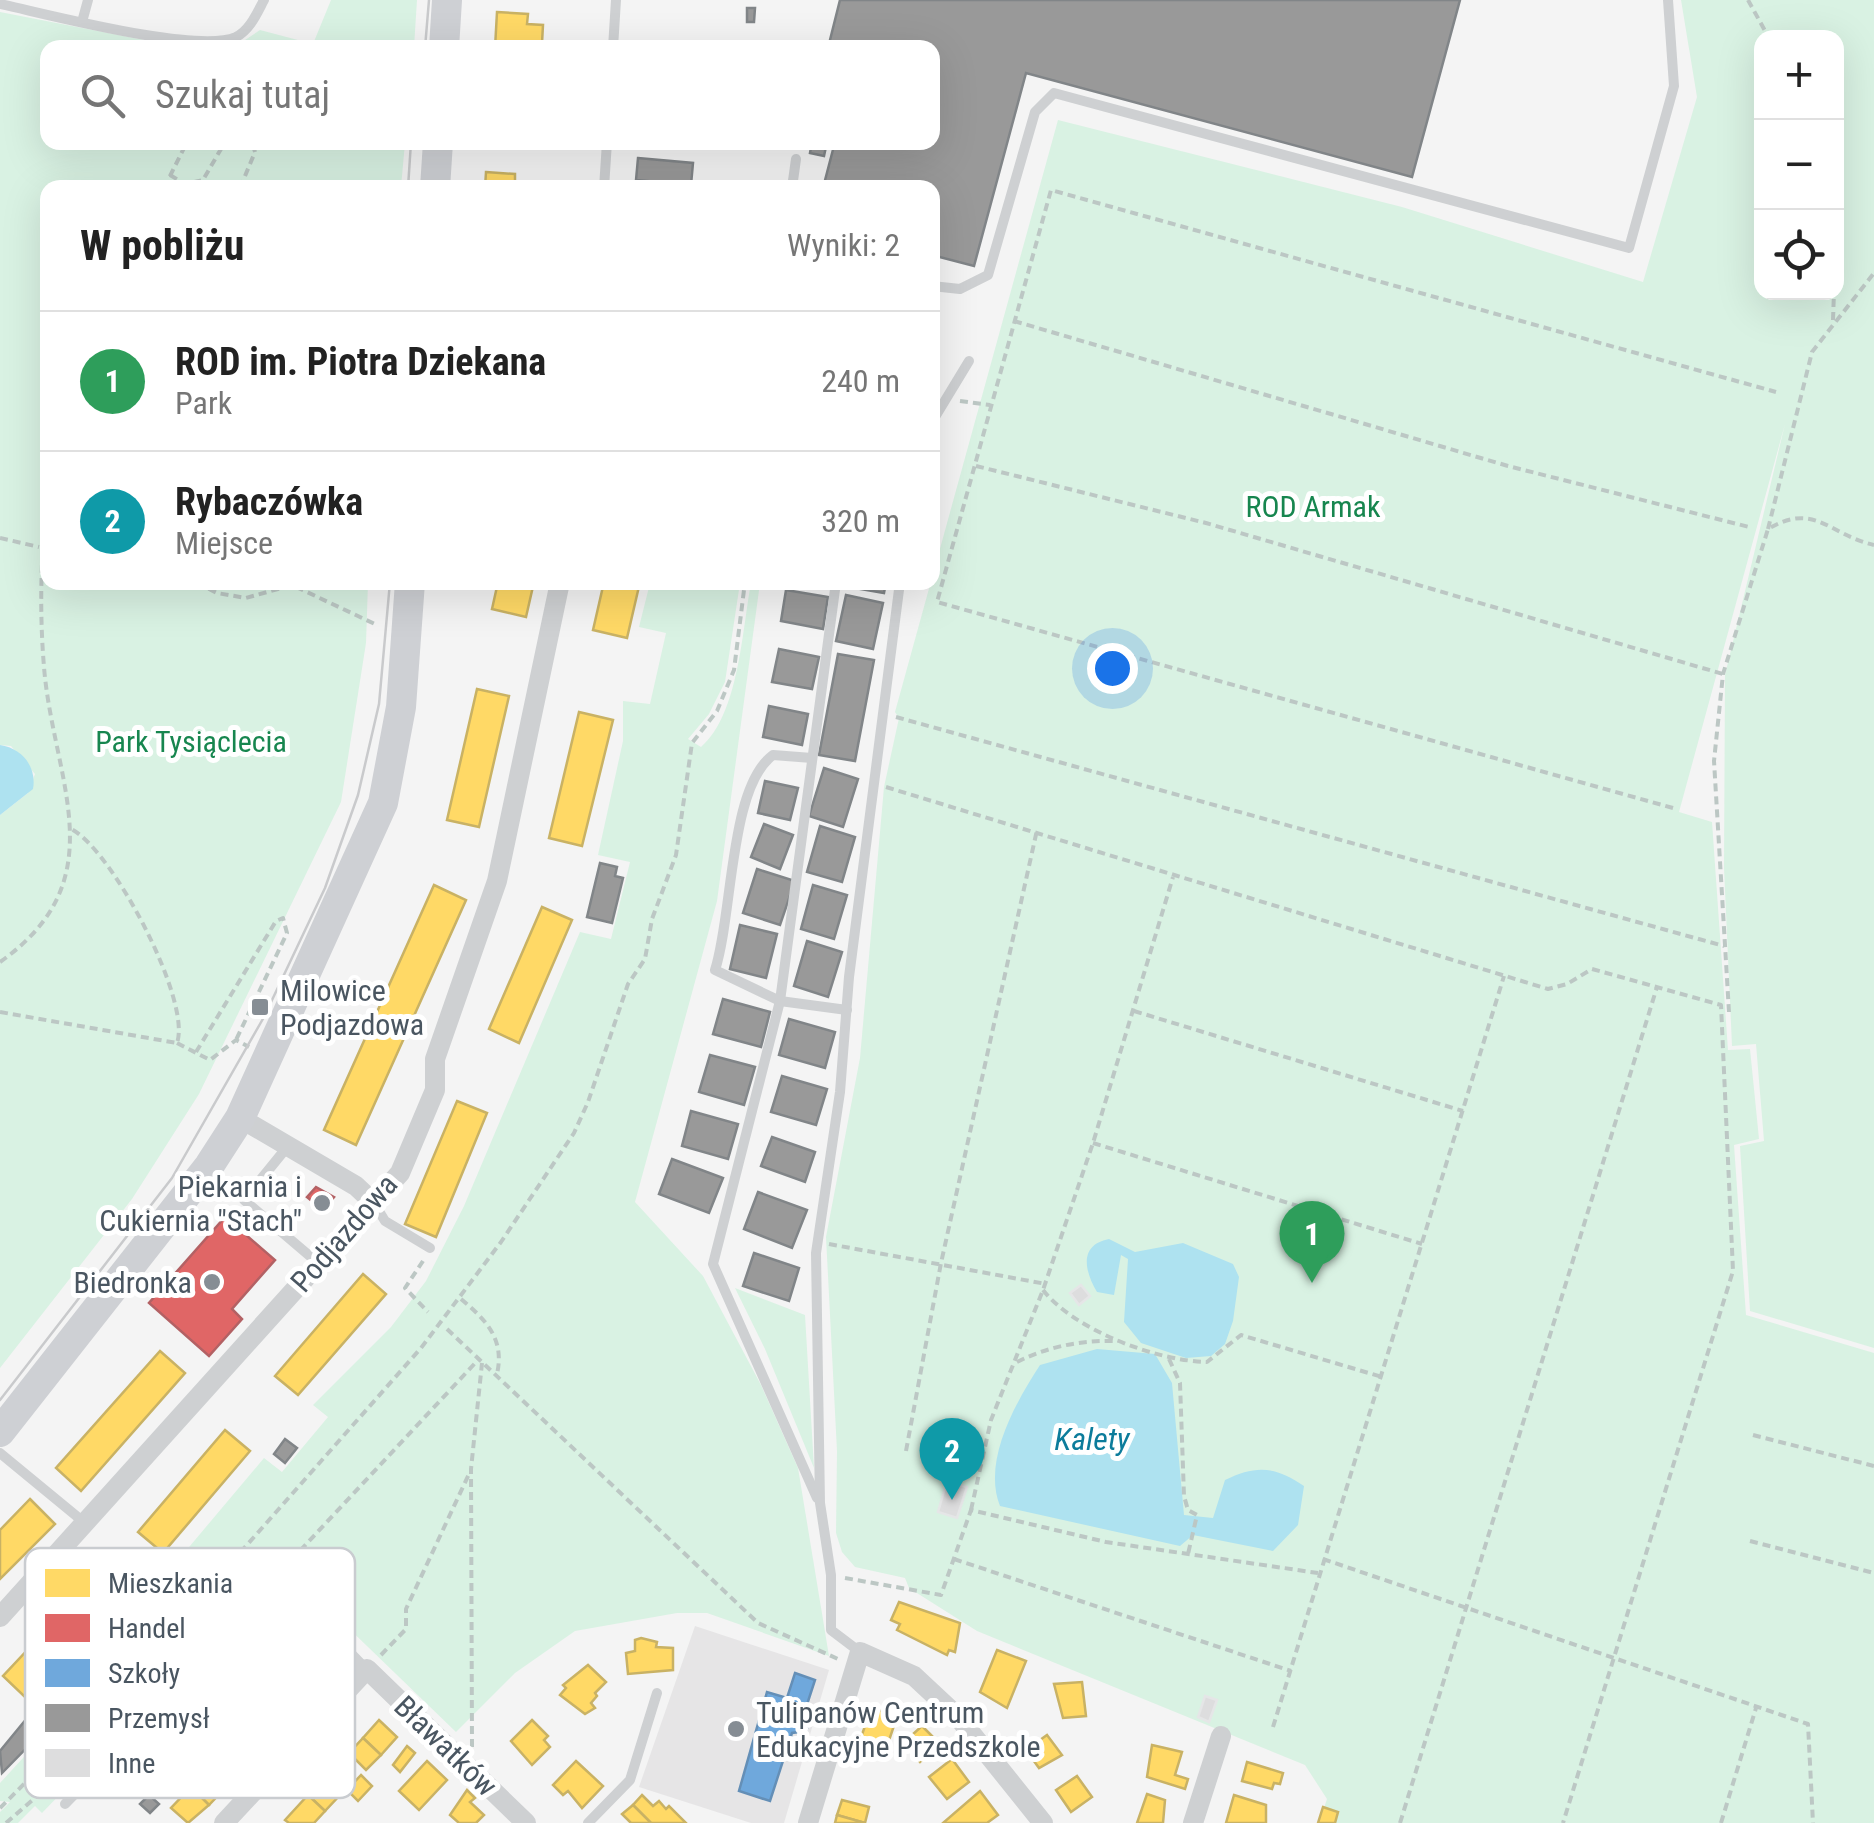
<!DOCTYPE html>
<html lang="pl">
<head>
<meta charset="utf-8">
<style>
	body { margin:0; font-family:"Roboto Condensed",sans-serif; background:#f2f2f2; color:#222 }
	.controls { position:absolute; right:30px; top:30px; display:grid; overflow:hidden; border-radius:20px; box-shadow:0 10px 40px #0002 }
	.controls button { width:90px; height:90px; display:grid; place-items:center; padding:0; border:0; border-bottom:2px solid #e0e0e0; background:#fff; color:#222; font:50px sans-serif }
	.you { position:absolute; left:1112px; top:668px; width:35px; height:35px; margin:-25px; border:8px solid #fff; border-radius:50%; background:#1a73e8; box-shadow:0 0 0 15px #1a73e833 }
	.badge { display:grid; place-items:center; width:65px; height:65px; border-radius:50%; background:#ea580c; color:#fff; font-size:32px; font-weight:700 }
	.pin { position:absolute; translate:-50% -82px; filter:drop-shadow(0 2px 5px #0008) }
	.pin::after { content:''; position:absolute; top:52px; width:35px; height:30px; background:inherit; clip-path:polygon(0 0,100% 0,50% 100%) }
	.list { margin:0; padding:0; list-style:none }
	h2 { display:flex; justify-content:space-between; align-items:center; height:130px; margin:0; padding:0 40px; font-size:42px }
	h2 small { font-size:32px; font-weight:400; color:#767676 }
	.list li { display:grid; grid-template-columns:65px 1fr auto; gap:30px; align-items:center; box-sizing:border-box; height:140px; padding:0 40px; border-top:2px solid #e0e0e0 }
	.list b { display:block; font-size:38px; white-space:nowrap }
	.list p { margin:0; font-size:32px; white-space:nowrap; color:#767676 }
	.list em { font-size:32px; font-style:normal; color:#767676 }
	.icon { flex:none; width:55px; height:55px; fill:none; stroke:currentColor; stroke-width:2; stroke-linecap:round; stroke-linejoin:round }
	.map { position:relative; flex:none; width:1874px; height:1823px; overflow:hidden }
	.search { position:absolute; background:#fff; box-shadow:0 10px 40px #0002; left:40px; top:40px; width:900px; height:110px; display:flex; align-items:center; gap:25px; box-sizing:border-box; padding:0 35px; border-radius:20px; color:#767676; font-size:38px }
	.panel { position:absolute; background:#fff; box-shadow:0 10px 40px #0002; left:40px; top:180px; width:900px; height:410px; border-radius:20px }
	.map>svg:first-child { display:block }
	.education { fill:#e6e5e6 }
	.green { fill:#d9f2e3; fill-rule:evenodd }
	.water { fill:#aee2f0 }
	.homes { fill:#ffd966; stroke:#c9b264; stroke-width:2.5 }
	.shops { fill:#e06666; stroke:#b36164; stroke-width:2.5 }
	.schools { fill:#6fa8dc; stroke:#648fb7; stroke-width:2.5 }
	.industry { fill:#999; stroke:#818588; stroke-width:2.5 }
	.building { fill:#ddddde; stroke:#e5e6e7; stroke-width:2.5 }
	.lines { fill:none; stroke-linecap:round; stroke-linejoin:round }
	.path { stroke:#bcc7c4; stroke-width:4; stroke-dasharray:8 5; stroke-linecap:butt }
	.lane { stroke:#ced0d2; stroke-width:10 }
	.street { stroke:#ced0d2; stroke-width:20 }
	.secondary { stroke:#ced0d4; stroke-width:30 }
	.tram { stroke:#c9cacc; stroke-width:2.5 }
	.poi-dot { fill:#868d94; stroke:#fff; stroke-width:4 }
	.labels { text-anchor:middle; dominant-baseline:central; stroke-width:10; stroke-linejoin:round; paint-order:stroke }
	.park-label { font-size:30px; fill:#17864f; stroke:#fff }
	.poi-label { font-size:30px; fill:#4a5661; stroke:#fff; text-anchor:start }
	.street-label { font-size:30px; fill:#4a5661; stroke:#fff }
	.water-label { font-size:32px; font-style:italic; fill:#0c7c9b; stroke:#fff }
	.key { fill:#fff; stroke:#c9ccd0; stroke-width:2.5 }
	.key-label { font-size:28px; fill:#4a5661 }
</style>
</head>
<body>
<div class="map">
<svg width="1874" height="1823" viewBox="0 0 1874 1823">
	<rect width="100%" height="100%" fill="#f4f4f4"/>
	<path class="education" d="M695,1626L829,1670L784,1823H751L639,1787Z"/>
	<g class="green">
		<path d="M331,0H417L414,47H213L239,44L260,30L313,44Z"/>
		<path d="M1681,0H1874V1348L1750,1311L1740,1146L1764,1141L1756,1044L1732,1046L1724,868L1725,675L1785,424L1679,812L1712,822L1728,1050L1750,1049L1759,1139L1734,1145L1746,1315L1874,1353V1823H1319L1327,1799L1305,1765L977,1631L909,1588L905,1578L855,1567L842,1552L836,1533L837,1451L826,1237L860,1058L884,787L899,718L895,712L1058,120L1402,207L1643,282L1697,97ZM1762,38H1836V292H1762Z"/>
		<path d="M0,12L180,47L48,48V142L405,143L401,187L48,188V582L368,583L366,643L341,802L199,1094L132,1199L0,1368V815L28,793L35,774L11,746L0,745Z"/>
		<path d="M650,583H740L725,682L709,714L688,739L701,747C739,714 742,630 751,583H760L717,901L635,1202L703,1276L761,1385L798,1468L829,1656L707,1613H677L575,1631L515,1673L456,1732L278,1560L269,1578L42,1813L35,1806L18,1823H0V1812L10,1802L0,1801V1783L56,1722L41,1706L126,1613L143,1627L193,1574L179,1559L264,1458L282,1472L328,1417L313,1405L391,1327L426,1281L464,1206L580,932L611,939L630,862L598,855L623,741V701L650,704L666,633L639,627Z"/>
		<path d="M735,1288L805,1315L814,1468L765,1349Z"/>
	</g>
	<g class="water">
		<path d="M0,745C22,748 37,767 33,789L0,815Z"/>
		<path d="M1109,1239L1135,1252L1183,1243L1233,1264L1239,1277L1233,1321L1225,1344L1211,1356L1186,1358L1141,1343L1124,1322L1128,1259L1121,1255L1114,1295L1097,1292C1085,1272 1078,1245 1109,1239Z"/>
		<path d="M1097,1349L1155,1354L1172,1383L1184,1515L1213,1518L1225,1480C1256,1465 1275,1466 1304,1486L1298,1525L1273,1551L1193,1535L1180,1546L1000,1506C982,1461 1016,1402 1040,1365Z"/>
	</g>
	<g class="homes">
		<path d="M497,12L528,14L527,24L543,25L542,43L495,48Z"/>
		<path d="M486,172L515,174V184L532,188H485Z"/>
		<path d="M498,582H534L526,617L492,609Z"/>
		<path d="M604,582H640L627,638L593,630Z"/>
		<path d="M477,689L509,696L479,827L447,820Z"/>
		<path d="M579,712L613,720L582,846L549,838Z"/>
		<path d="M434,885L466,900L356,1145L324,1130Z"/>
		<path d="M542,907L572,920L519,1043L489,1029Z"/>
		<path d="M457,1101L487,1113L436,1237L405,1224Z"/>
		<path d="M363,1274L386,1294L298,1395L275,1376Z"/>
		<path d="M160,1351L185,1373L81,1491L56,1468Z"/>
		<path d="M225,1430L250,1451L163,1553L138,1532Z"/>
		<path d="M30,1499L55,1524L0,1579V1530Z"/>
		<path d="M95,1578L118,1600L25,1697L3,1676Z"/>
		<path d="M899,1602L960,1623L955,1652L949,1650L947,1655L897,1630L900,1624L891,1620Z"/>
		<path d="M641,1638L657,1642L656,1647L673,1648V1670L628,1674L626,1653L635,1651V1640Z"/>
		<path d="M997,1650L1026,1661L1007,1708L980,1692Z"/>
		<path d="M588,1665L606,1682L595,1693L597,1696L591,1703L595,1708L585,1714L560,1695L566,1688L563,1685Z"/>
		<path d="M1082,1682L1086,1716L1063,1718L1054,1684Z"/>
		<path d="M871,1709L898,1714L884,1755L859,1743Z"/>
		<path d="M379,1720L397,1737L381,1755L363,1738Z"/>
		<path d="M532,1720L548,1736L544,1740L550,1747L532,1765L511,1741Z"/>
		<path d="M922,1726L940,1744L920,1762L903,1743Z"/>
		<path d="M1047,1735L1062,1755L1039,1768L1026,1750Z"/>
		<path d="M363,1738L381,1755L366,1770L349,1753Z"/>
		<path d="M1152,1745L1182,1752L1175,1775L1188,1779L1185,1789L1147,1777Z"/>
		<path d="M407,1746L415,1753L400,1772L393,1765Z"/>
		<path d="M952,1759L969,1782L947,1799L929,1777Z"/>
		<path d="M427,1761L447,1780L419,1810L399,1791Z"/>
		<path d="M576,1761L603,1786L582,1808L568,1791L563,1795L553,1785Z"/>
		<path d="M1247,1762L1283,1773L1280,1784L1274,1783L1272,1789L1242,1781Z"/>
		<path d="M210,1766L229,1784L209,1805L191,1787Z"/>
		<path d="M361,1775L372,1786L358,1801L347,1790Z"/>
		<path d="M1077,1776L1092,1797L1071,1812L1056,1790Z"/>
		<path d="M324,1779L340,1795L325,1811L308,1795Z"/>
		<path d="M191,1787L209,1805L188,1823L171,1808Z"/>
		<path d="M467,1790L475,1798L470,1802L484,1815L476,1823H459L450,1815Z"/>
		<path d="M980,1791L998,1815L987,1823H943Z"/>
		<path d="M1147,1794L1165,1800L1163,1823H1137Z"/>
		<path d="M308,1795L325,1811L314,1823H289L285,1820Z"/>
		<path d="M642,1795L653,1806L659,1801L666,1809L669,1806L686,1823H651L633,1805Z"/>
		<path d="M1234,1795L1266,1805V1823H1226Z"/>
		<path d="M842,1800L869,1807L865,1823L837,1815Z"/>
		<path d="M633,1805L651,1823H631L622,1814Z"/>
		<path d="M1323,1807L1338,1812L1335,1823H1318Z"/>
		<path d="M837,1815L865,1823H835Z"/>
	</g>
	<g class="shops">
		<path d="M316,1187L334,1197L323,1210L307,1197Z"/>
		<path d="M225,1217L275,1260L232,1309L242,1319L209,1356L149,1303Z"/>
	</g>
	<path class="schools" d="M795,1673L815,1680L801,1723L808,1725L806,1731L792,1733L770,1801L739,1791L767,1692L787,1698Z"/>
	<g class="industry">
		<path d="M840,0H1460L1412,177L1026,73L974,266L932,255V188H823L835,142H932V48H828Z"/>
		<path d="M747,8H755L754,22H747Z"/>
		<path d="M812,142H827L824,156L810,153Z"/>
		<path d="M638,158L693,163L691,185L636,180Z"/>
		<path d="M850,582H886L884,593L849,587Z"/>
		<path d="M786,590L828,597L823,629L781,621Z"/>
		<path d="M846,595L883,603L873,649L836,641Z"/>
		<path d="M779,649L819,657L812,689L772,682Z"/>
		<path d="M838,654L874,660L855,761L819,755Z"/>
		<path d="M769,706L808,714L802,745L763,737Z"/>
		<path d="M824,768L858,779L843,827L809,816Z"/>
		<path d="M765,781L798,788L790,820L758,813Z"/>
		<path d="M764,824L793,835L780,869L751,857Z"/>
		<path d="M820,826L855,837L842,882L807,872Z"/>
		<path d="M600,863L617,867L615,876L623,878L612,923L587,917Z"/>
		<path d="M757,869L795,881L780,925L743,913Z"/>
		<path d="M813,885L847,895L834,939L801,929Z"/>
		<path d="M740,925L777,934L766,978L730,969Z"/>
		<path d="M807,941L842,952L828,997L794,986Z"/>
		<path d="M723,999L770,1012L761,1047L713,1034Z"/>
		<path d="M789,1019L835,1032L825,1068L779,1055Z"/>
		<path d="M710,1055L755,1067L744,1105L699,1092Z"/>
		<path d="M782,1076L827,1089L816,1125L771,1112Z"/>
		<path d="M691,1111L738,1124L728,1159L682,1146Z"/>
		<path d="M772,1137L815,1152L805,1182L761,1166Z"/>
		<path d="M672,1159L723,1178L709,1213L659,1194Z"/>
		<path d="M758,1192L807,1210L792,1248L744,1229Z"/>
		<path d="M754,1253L799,1268L789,1301L743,1286Z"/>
		<path d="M285,1439L297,1448L285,1463L274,1454Z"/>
		<path d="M32,1712L45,1724L42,1732L2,1773L0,1751Z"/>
		<path d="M149,1795L159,1804L150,1813L140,1804Z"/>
	</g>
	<g class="building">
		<path d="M1081,1285L1090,1296L1079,1305L1070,1293Z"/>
		<path d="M947,1481L967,1487L957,1518L938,1512Z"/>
		<path d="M1205,1696L1217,1700L1209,1722L1198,1717Z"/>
	</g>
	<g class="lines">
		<g class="path">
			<path d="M1748,0L1769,38"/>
			<path d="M170,175L185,184L203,180L225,142"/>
			<path d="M164,188L187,142"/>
			<path d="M240,188L255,152L252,142"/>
			<path d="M1833,320L1834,292"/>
			<path d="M1014,321L1508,466L1749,527"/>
			<path d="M960,401L990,405"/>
			<path d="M976,466L1206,523L1723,674"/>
			<path d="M1768,529L1812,352L1874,273"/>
			<path d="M0,538L39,547"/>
			<path d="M171,582L197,583L217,593L246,598L292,585L377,625"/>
			<path d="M896,717L1724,946"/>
			<path d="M886,787L1548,989L1567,984L1592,969L1721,1005L1733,1271L1563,1823"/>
			<path d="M1673,808L937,602L1051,190L1776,392"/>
			<path d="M0,962C118,879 53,780 44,667C39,607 41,549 48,490"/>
			<path d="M1134,1011L1463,1111"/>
			<path d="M0,1012L177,1043C192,1001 112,849 71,829"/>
			<path d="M1729,1012L1714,761L1723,674L1768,529C1815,501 1829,535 1874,545"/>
			<path d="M177,1043L210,1060L236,1040L249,1047"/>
			<path d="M196,1052L276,921L283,918L287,933L236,1040"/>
			<path d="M1093,1143L1422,1244"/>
			<path d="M829,1244L1046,1284"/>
			<path d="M423,1261L405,1288L428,1312"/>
			<path d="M1043,1290C1074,1330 1157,1361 1207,1362L1241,1335L1382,1377"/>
			<path d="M461,1299C486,1320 505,1339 497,1374"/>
			<path d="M447,1329L758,1623L838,1659"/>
			<path d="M1169,1359L1180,1383L1184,1496L1188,1510L1197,1515L1188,1554"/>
			<path d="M1017,1362C1049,1346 1082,1340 1118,1341"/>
			<path d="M1753,1435L1874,1466"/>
			<path d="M906,1451L941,1263L1037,830"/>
			<path d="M971,1510L991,1420L1043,1290L1093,1143L1173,877"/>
			<path d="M1750,1541L1874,1573"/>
			<path d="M954,1559L1291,1671"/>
			<path d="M1323,1559L1808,1724L1813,1823"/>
			<path d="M845,1578L941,1595L971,1510L1106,1542L1318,1573"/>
			<path d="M256,1598L478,1360"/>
			<path d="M381,1655L406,1629V1609L469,1474"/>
			<path d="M1273,1727L1504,976"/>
			<path d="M472,1747L471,1469L482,1363"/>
			<path d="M0,1808L125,1683L421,1348L501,1242L574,1133L588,1102L628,984L645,959L652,919L676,855L692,743L717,711L734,670L745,582"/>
			<path d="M6,1823L59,1777L201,1636L211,1634"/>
			<path d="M1400,1823L1657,987"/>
			<path d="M1721,1823L1756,1708"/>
		</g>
		<g class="lane">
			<path d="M0,4C47,14 197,54 236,37C250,30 257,13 264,0"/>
			<path d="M82,22L88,0"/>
			<path d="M613,48L616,0"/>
			<path d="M604,188L607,142"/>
			<path d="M792,188L796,159"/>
			<path d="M932,286L960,289L988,275L1035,112L1054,93L1629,248L1674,86L1668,0"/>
			<path d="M932,422L969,361"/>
			<path d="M812,758L773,755C729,787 733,915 715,970L780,1001L847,1010"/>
			<path d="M288,1146L244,1200L318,1263"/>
			<path d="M374,1203L385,1221L430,1248"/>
			<path d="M0,1453L85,1523"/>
			<path d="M817,1498L713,1264L780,1001L836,582"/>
			<path d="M860,1652L831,1630V1575L820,1503L816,1253L840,1092L849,977L900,582"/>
			<path d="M65,1804L245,1620C253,1616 265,1609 274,1608C309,1603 344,1647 366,1669"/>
			<path d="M588,1823L630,1780L657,1693"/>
		</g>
		<g class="street">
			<path d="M240,1118L356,1186L374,1203"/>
			<path d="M0,1617L400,1173L435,1090V1059L497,881L560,582"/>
			<path d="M224,1823L367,1669L526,1823"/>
			<path d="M808,1823L860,1652L914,1676L958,1717L1043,1823"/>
			<path d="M1193,1823L1221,1736"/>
		</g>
		<g class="secondary">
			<path d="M444,48L447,0"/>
			<path d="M435,188L438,142"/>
			<path d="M0,1432L209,1166L240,1118L383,803L401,707L410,582"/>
		</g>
		<g class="tram">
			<path d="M425,48L429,0"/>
			<path d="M408,188L411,142"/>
			<path d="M0,1400L172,1178L264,1017L325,888L358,795L379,704L390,582"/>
		</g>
	</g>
	<g class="poi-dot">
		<rect x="250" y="997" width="20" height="20" rx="5"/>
		<circle cx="322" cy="1203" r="10"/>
		<circle cx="212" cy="1282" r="10"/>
		<circle cx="736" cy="1729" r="10"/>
	</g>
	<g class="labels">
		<g class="park-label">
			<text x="1313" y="506">ROD Armak</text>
			<text x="191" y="741">Park Tysiąclecia</text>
		</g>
		<g class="poi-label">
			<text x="280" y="990">Milowice<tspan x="280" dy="34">Podjazdowa</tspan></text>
			<text x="302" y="1186" text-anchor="end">Piekarnia i<tspan x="302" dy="34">Cukiernia "Stach"</tspan></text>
			<text x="192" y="1282" text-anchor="end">Biedronka</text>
			<text x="756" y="1712">Tulipanów Centrum<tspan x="756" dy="34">Edukacyjne Przedszkole</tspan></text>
		</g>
		<g class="street-label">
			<text transform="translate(344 1233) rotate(-49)">Podjazdowa</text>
			<text transform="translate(446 1746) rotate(44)">Bławatków</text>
		</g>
		<g class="water-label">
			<text x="1092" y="1439">Kalety</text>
		</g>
	</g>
	<rect x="25" y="1548" width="330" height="250" rx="15" class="key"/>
	<rect x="45" y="1569" width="45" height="28" fill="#ffd966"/>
	<rect x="45" y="1614" width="45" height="28" fill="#e06666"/>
	<rect x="45" y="1659" width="45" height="28" fill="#6fa8dc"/>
	<rect x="45" y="1704" width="45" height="28" fill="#999"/>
	<rect x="45" y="1749" width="45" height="28" fill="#ddddde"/>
	<g class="key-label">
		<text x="108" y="1593">Mieszkania</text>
		<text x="108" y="1638">Handel</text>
		<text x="108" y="1683">Szkoły</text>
		<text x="108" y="1728">Przemysł</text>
		<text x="108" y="1773">Inne</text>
	</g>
</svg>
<div class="controls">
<button>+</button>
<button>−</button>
<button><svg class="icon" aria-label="locate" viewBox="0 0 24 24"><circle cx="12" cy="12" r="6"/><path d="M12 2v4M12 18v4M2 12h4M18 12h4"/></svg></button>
</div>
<div class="you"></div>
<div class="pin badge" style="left:1312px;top:1283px;background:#2e9e5b">1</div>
<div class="pin badge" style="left:952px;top:1500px;background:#0f9aa8">2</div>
<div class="search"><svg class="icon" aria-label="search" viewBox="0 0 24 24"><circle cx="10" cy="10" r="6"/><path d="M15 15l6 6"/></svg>Szukaj tutaj</div>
<section class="panel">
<h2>W pobliżu<small>Wyniki: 2</small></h2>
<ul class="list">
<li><span class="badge" style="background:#2e9e5b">1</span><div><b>ROD im. Piotra Dziekana</b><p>Park</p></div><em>240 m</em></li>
<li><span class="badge" style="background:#0f9aa8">2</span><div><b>Rybaczówka</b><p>Miejsce</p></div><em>320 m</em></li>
</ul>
</section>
</div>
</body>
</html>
